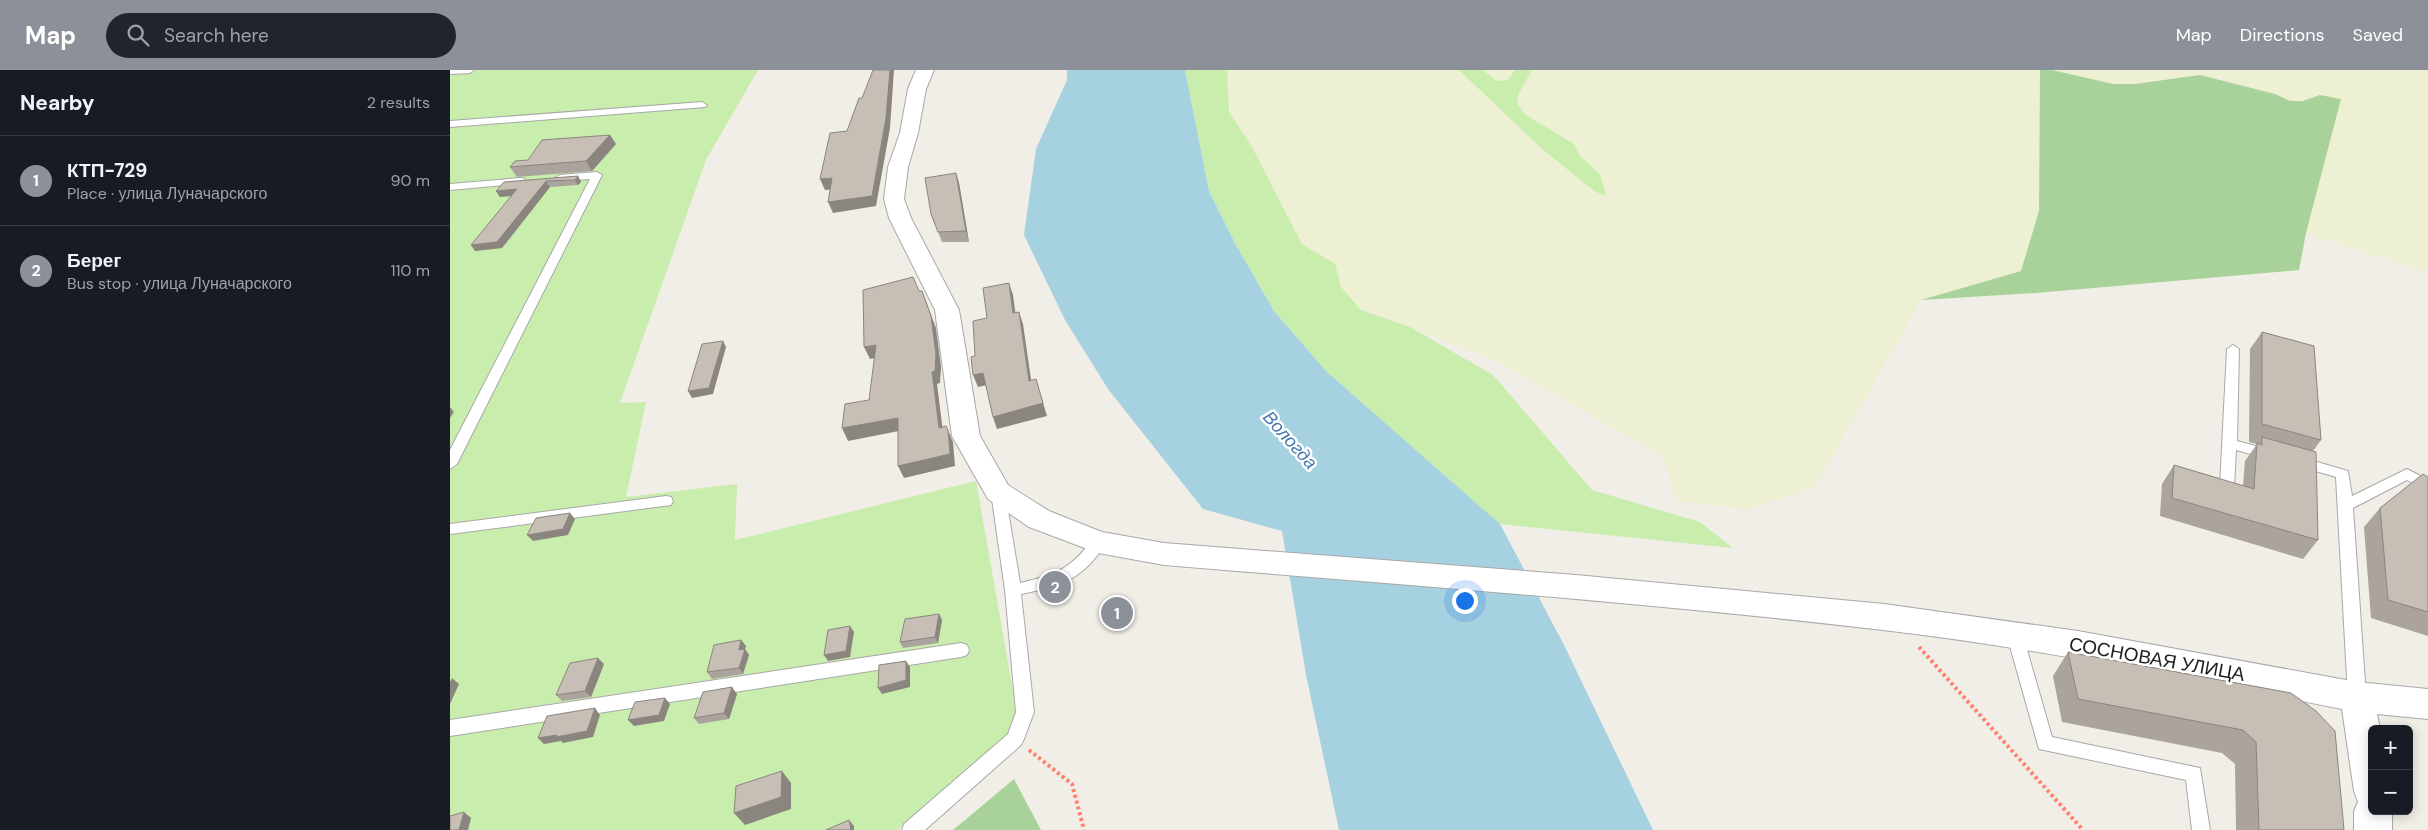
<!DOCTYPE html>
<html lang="en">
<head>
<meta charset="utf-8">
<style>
	body { margin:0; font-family:"DM Sans",sans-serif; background:#20242c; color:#f1f3f6 }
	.controls { position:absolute; right:15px; bottom:15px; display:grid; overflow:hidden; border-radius:8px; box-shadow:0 2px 12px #0003 }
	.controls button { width:45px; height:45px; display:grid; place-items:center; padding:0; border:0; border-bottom:1px solid #363941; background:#171b24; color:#f1f3f6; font:25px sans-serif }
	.you { position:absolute; left:1014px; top:530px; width:18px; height:18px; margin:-12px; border:4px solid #fff; border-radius:50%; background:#1a73e8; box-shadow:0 0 0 8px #1a73e833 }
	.badge { display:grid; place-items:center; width:32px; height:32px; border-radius:50%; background:#8c9099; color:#fff; font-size:16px; font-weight:700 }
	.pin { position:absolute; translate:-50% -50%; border:2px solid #fff; box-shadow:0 1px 5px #0006 }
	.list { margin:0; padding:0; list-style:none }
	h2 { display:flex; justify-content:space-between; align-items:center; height:65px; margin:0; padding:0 20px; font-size:21px }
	h2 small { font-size:16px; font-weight:400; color:#9ea1a6 }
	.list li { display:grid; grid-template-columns:32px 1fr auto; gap:15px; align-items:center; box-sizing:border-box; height:90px; padding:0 20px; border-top:1px solid #363941 }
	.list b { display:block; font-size:19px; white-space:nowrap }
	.list p { margin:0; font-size:16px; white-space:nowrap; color:#9ea1a6 }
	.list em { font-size:16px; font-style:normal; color:#9ea1a6 }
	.icon { flex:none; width:28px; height:28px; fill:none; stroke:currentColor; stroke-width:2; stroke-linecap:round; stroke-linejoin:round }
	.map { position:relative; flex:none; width:1978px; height:760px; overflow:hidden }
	header { display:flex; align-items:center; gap:30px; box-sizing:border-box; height:70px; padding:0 25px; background:#8c9099; color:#fff }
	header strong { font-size:24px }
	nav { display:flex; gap:28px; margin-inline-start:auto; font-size:18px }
	.search { width:350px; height:45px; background:#20242c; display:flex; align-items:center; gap:12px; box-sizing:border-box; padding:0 18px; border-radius:28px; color:#9ea1a6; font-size:19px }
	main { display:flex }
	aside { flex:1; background:#171b24 }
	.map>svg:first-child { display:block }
	.farmland { fill:#edf0d2 }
	.grass { fill:#c9edac }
	.forest { fill:#a9d29b }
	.water { fill:#a6d1e0 }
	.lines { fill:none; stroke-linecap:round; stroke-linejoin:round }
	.lane-casing { stroke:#a8a8a8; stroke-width:2 }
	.street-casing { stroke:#a8a8a8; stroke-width:2 }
	.path { stroke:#ff806b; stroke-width:4; stroke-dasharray:3 3; stroke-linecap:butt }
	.lane { fill:#fff; fill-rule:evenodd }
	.street { fill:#fff; fill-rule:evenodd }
	.wall { fill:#aba39d }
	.shaded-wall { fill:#8b857f }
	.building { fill:#c7beb6; stroke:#8b857f }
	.labels { text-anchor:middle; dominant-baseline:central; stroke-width:5; stroke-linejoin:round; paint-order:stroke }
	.water-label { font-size:18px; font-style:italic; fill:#4576ad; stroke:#fff }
	.near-street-label { font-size:19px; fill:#212121; stroke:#fff }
</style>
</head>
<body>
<header>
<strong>Map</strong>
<div class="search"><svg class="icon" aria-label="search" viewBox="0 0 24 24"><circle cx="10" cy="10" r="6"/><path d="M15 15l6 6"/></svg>Search here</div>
<nav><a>Map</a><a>Directions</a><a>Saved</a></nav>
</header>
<main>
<aside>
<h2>Nearby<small>2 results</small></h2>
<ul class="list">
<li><span class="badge">1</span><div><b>КТП-729</b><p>Place · улица Луначарского</p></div><em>90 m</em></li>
<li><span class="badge">2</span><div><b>Берег</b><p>Bus stop · улица Луначарского</p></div><em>110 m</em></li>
</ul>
</aside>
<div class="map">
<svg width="1978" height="760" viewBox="0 0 1978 760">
	<rect width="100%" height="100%" fill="#f1eee7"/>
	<g class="farmland">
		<path d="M777,0H1009L1091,78L1144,121L1155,126L1150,104L1130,86L1124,74L1076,45L1067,34L1069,23L1082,0H1590L1589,141L1571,202L1471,230L1365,417L1296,440L1226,430L1214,389L1198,378L1045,290L911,240L891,217L885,194L852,174L802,77L779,42Z"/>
		<path d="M1033,0H1065L1058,10L1046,11Z"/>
		<path d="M1602,0H1978V203L1856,163L1890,29L1870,25L1853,31H1840L1772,9L1663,14Z"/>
	</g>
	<g class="grass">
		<path d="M0,0H308L256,90L170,333L196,332L176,427L287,414L285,470L526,411L567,643L557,665L448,760H0Z"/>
		<path d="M735,0H777L779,42L802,77L852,174L885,194L891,217L911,240L960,257L1043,305L1142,420L1250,452L1283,478L1050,454L876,301L824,241L786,175L759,121Z"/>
		<path d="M1009,0H1033L1046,11L1058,10L1065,0H1082L1069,23L1067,34L1076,45L1124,74L1130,86L1150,104L1156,126L1144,121L1091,78Z"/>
	</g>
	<g class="forest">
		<path d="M1590,0H1602L1663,14H1685L1750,5L1825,24L1840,31H1853L1870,25L1891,29L1856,163L1849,200L1586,223L1471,230L1571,201L1589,141Z"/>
		<path d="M564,709L591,760H503Z"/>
	</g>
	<path class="water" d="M617,0H735L759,121L786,175L824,241L876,301L1050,454L1114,575L1203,760H889L856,605L832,461L753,439L658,319L615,250L574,165L586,79L617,10Z"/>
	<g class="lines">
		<defs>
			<g id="lane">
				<path d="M0,0H24L20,3L0,4Z"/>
				<path d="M252,32L257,35L255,37L0,57V51Z"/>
				<path d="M147,102L152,105L7,394L0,399V380L140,109L110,111L105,108L110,105Z"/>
				<path d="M71,108L75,109V113L0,120V114Z"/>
				<path d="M1783,275L1789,279L1787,371L1824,381L1826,384L1819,389L1786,380L1784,416L1782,420H1772L1770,416L1777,279Z"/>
				<path d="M1850,387L1898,401L1902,426L1957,399L1978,410V422L1957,410L1903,438L1916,627L1913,632L1907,634L1901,632L1898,627L1886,407L1845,395L1843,392L1845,389Z"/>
				<path d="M548,417L553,418L555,422L570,513C605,505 622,499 643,468H653L656,472C635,509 611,516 571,524L584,642L574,669L571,675L475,760H452L454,754L558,664L566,642L555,520L541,422L543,418Z"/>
				<path d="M216,426L221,427L223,431L221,435L0,464V454Z"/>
				<path d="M1565,559L1571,561L1573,566L1602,667L1750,698L1760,760H1742L1736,710L1589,679L1557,566L1559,561Z"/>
				<path d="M511,573L517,575L519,580L517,585L511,587L0,666V650Z"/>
			</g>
			<path id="street" d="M466,0H484L476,19L468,63L458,97L454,129L461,148L509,240L530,366L558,415L599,441L652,462L714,473L1126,505L1434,534L1628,561L1907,612L1978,619V649L1927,644L1930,659H1922V741H1942V760H1904V741L1908,732L1904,721L1892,639C1739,609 1587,578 1433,560C1194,532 954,515 714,495L648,483L579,457L538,429L502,366L485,240L439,148L434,129L438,97L450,63L458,19Z"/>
		</defs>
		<use href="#lane" class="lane-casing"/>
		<use href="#street" class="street-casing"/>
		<g class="path">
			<path d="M1469,577L1633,760"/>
			<path d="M579,680L622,714L634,760"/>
		</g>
		<use href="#lane" class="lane"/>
		<use href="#street" class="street"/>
	</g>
	<g class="wall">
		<path d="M160,65L166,74L142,101L67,107L60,97L78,90Z"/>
		<path d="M506,103L509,113L519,172H492L481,144Z"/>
		<path d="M128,106L131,112L128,115L100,117L52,178L25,181L61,126L50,127L46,121L54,112Z"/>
		<path d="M1812,262L1871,370L1863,381L1868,470L1853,489L1710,446L1712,414L1724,395L1793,416L1795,391L1807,374L1799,372L1800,279Z"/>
		<path d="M1978,407V566L1921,548L1914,457L1930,438Z"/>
		<path d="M489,544L492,550L488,573L453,578L450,572Z"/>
		<path d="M291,570L296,576L295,579L299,585L293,604L262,609L257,602Z"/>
		<path d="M1618,582L1841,623L1894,760H1786L1785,694L1772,683L1612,652L1603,606Z"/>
		<path d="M154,594L141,627L112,631L106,625Z"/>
		<path d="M287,624L279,649L249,654L244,648Z"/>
	</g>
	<g class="shaded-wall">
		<path d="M440,0H444L440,58L426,136L383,143L378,132Z"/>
		<path d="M160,65L166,74L142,101L136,91Z"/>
		<path d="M506,103L509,113L519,172L516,161Z"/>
		<path d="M128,106L131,112L128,115L125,110Z"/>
		<path d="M382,108L386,119L375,120L370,109Z"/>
		<path d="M96,111L100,117L52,178L25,181L21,175Z"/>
		<path d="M67,119L71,125L50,127L46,121Z"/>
		<path d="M559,213L563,225L567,255L563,243Z"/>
		<path d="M472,221L486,258L491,297L490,313L487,314L494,370L489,358Z"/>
		<path d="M569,242L573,254L583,323L579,311Z"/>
		<path d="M273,271L276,277L263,324L242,328L238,321Z"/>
		<path d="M426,275L431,287L420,289L414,277Z"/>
		<path d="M533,303L537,315L528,317L523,305Z"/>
		<path d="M586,309L597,346L547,359L543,347Z"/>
		<path d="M0,337L4,342L0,348Z"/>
		<path d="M448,348L454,360L398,371L392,358Z"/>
		<path d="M498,360L503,372L505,396L454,408L448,396Z"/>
		<path d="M120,443L125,449L118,465L83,471L77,465Z"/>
		<path d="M489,544L492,550L488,573L485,567Z"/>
		<path d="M400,556L404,562L400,587L378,591L374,585Z"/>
		<path d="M291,570L296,576L295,579L299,585L293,604L289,598V580Z"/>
		<path d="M148,588L154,594L141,627L135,621Z"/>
		<path d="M456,591L460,597V617L432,624L428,618Z"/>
		<path d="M2,608L9,614L0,634V612Z"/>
		<path d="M282,617L287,624L279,649L274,643Z"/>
		<path d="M215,628L220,634L214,651L184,656L178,650Z"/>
		<path d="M145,638L150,645L143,667L113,673L111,671L94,674L88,668Z"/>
		<path d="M332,701L341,713V739L295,755L284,743Z"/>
		<path d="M14,742L21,748L18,760H9Z"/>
		<path d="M399,750L404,756V760H401Z"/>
	</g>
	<g class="building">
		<path d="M423,0H440L436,48L422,126L378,132L382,108L370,109L380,63L397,61L409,28H412Z"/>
		<path d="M160,65L136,91L60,97L65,91L78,90L92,70Z"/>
		<path d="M506,103L516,161L488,162L481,144L475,108Z"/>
		<path d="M128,106L125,110L96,111L47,172L21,175L67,119L46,121L54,112Z"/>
		<path d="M463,207L469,221H472L481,246L486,284L485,301L482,302L489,358L496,356L498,360L500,384L448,396V348L392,358L395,334L419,330L426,275L414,277L413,220Z"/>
		<path d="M559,213L563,243L569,242L579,311L586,309L593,333L543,347L533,303L523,305L521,287L525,286L523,251L537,248L533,218Z"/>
		<path d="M1812,262L1864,276L1871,370L1812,354Z"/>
		<path d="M273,271L259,318L238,321L252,274Z"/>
		<path d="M1812,367L1866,382L1868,470L1722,428L1724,395L1804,419L1807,373L1812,375Z"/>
		<path d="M1973,404L1978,407V542L1938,530L1930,438Z"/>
		<path d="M120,443L113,459L77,465L86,448Z"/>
		<path d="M489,544L485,567L450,572L455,549Z"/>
		<path d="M400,556L396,581L374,585L378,560Z"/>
		<path d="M291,570L289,580L295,579L289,598L257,602L264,575Z"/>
		<path d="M1618,582L1841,623L1866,641L1885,661L1894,760H1809L1806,672L1793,660L1628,629Z"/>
		<path d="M148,588L135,621L106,625L120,593Z"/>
		<path d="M456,591V610L428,618L429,595Z"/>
		<path d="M282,617L274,643L244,648L253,622Z"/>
		<path d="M215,628L209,645L178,650L185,632Z"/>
		<path d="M145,638L137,661L106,667L107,665L88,668L97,646Z"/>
		<path d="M332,701L331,727L284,743L286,716Z"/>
		<path d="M14,742L9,760H0V746Z"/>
		<path d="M399,750L401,760H376Z"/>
	</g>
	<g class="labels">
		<g class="water-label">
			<text transform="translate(840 370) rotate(48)">Вологда</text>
		</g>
		<g class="near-street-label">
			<text transform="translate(1707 589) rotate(10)">СОСНОВАЯ УЛИЦА</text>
		</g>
	</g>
</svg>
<div class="controls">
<button>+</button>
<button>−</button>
</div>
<div class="you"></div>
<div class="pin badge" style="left:667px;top:543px">1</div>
<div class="pin badge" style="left:605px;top:517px">2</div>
</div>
</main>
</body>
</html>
